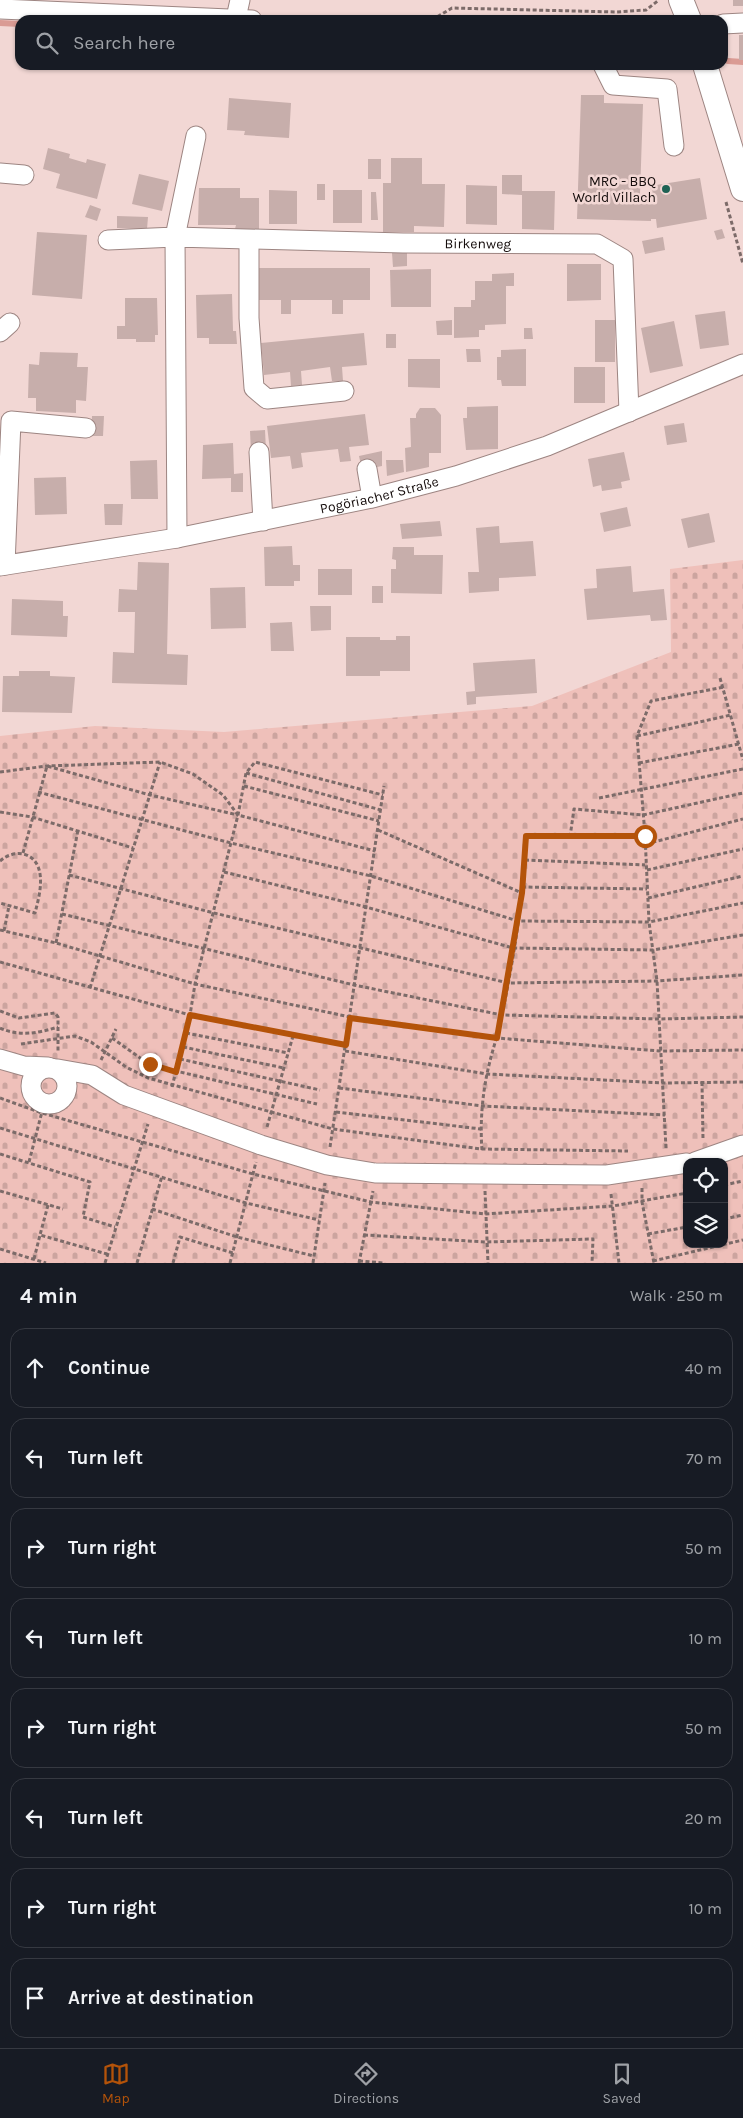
<!DOCTYPE html>
<html lang="en">
<head>
<meta charset="utf-8">
<style>
	body { margin:0; font-family:Karla,sans-serif; background:#20242c; color:#f1f3f6 }
	.controls { position:absolute; right:15px; bottom:15px; display:grid; overflow:hidden; border-radius:10px; box-shadow:0 1px 4px #0004 }
	.controls button { width:45px; height:45px; display:grid; place-items:center; padding:0; border:0; border-bottom:1px solid #363941; background:#171b24; color:#f1f3f6; font:25px sans-serif }
	.stop { position:absolute; width:15px; height:15px; margin:-11px; border:4px solid #b45309; border-radius:50%; background:#fff }
	.stop.end { background:#b45309; border-color:#fff; box-shadow:0 1px 5px #0008 }
	.list { margin:0; padding:0; list-style:none }
	h2 { display:flex; justify-content:space-between; align-items:center; height:65px; margin:0; padding:0 20px; font-size:21px }
	h2 small { font-size:16px; font-weight:400; color:#9ea1a6 }
	.list li { display:grid; grid-template-columns:32px 1fr auto; gap:15px; align-items:center; box-sizing:border-box; height:80px; margin:0 10px 10px; padding:0 10px; border:1px solid #363941; border-radius:15px }
	.list b { display:block; font-size:19px; white-space:nowrap }
	.list em { font-size:16px; font-style:normal; color:#9ea1a6 }
	.icon { flex:none; width:28px; height:28px; fill:none; stroke:currentColor; stroke-width:2; stroke-linecap:round; stroke-linejoin:round }
	.map { position:relative; flex:none; width:743px; height:1263px; overflow:hidden }
	.search { position:absolute; background:#171b24; box-shadow:0 1px 4px #0004; left:15px; right:15px; top:15px; height:55px; display:flex; align-items:center; gap:12px; box-sizing:border-box; padding:0 18px; border-radius:15px; color:#9ea1a6; font-size:19px }
	.sheet { height:785px; background:#171b24 }
	nav { display:flex; justify-content:space-around; align-items:center; box-sizing:border-box; height:70px; border-top:1px solid #363941; background:#171b24; font-size:14px; color:#9ea1a6 }
	nav a { display:grid; justify-items:center; gap:2px }
	nav .on { color:#b45309 }
	.map>svg:first-child { display:block }
	.cemetery { fill:url(#cemetery-stones); fill-rule:evenodd }
	.lines { fill:none; stroke-linecap:round; stroke-linejoin:round }
	.stream { stroke:#da9b94; stroke-width:6 }
	.building { fill:#c7aeab }
	.minor-casing { stroke:#9d8582; stroke-width:21 }
	.major-casing { stroke:#9d8582; stroke-width:26 }
	.path { stroke:#7c6b69; stroke-width:3; stroke-dasharray:4 2.5; stroke-linecap:butt }
	.minor { stroke:#fff; stroke-width:19 }
	.major { stroke:#fff; stroke-width:24 }
	.route { stroke:#b45309; stroke-width:6 }
	.poi-dot { fill:#1e6254; stroke:#f2d7d4; stroke-width:2 }
	.labels { text-anchor:middle; dominant-baseline:central; stroke-width:5; stroke-linejoin:round; paint-order:stroke }
	.poi-label { font-size:14px; fill:#140c0b; stroke:#f2d7d4; text-anchor:end }
	.street-label { font-size:14px; fill:#140c0b; stroke:#f2d7d4 }
</style>
</head>
<body>
<div class="map">
<svg width="743" height="1263" viewBox="0 0 743 1263">
	<defs>
		<pattern id="cemetery-stones" width="16" height="16" patternUnits="userSpaceOnUse" patternTransform="scale(1.25)"><rect width="16" height="16" fill="#efc0ba"/><path d="M2 7V4a2 2 0 0 1 4 0v3zM10 15v-3a2 2 0 0 1 4 0v3z" fill="#cca49f"/></pattern>
	</defs>
	<rect width="100%" height="100%" fill="#f2d7d4"/>
	<path class="cemetery" d="M743,560V1263H0V736L95,726L224,732L532,706L671,652L670,569ZM687,1162H724V1244H687Z"/>
	<g class="lines">
		<g class="stream">
			<path d="M0,23L20,24"/>
			<path d="M728,61L743,62"/>
		</g>
	</g>
	<g class="building">
		<rect x="733" y="0" width="10" height="6"/>
		<rect x="739" y="35" width="4" height="25"/>
		<path d="M581,95H604V103L643,104L640,195H652L650,186L700,178L707,219L657,228L656,219H651V221L577,219Z"/>
		<path d="M229,98L291,103L289,138L244,135L245,131L227,130Z"/>
		<path d="M48,148L70,154L69,158L86,163L87,159L106,164L97,199L56,188L60,174L43,169Z"/>
		<path d="M391,158H422V184H445L444,227L414,226V232H383V183H391Z"/>
		<rect x="368" y="159" width="13" height="20"/>
		<path d="M139,174L169,181L162,211L132,204Z"/>
		<path d="M502,175H522V191H555L554,230L522,229V195L502,194Z"/>
		<rect x="317" y="184" width="8" height="16"/>
		<path d="M466,185L497,186V225L466,224Z"/>
		<path d="M199,188H240V198H259V229H235L236,225H198Z"/>
		<path d="M269,190L297,191V224H269Z"/>
		<rect x="333" y="190" width="29" height="33"/>
		<path d="M371,192H376L378,220H371Z"/>
		<path d="M90,205L101,209L97,221L85,217Z"/>
		<path d="M117,216L148,217L147,229L117,228Z"/>
		<path d="M722,229L725,238L717,240L714,231Z"/>
		<path d="M37,232L87,235L82,299L32,295Z"/>
		<path d="M663,237L665,250L645,254L642,241Z"/>
		<path d="M392,253H407V266L393,267Z"/>
		<path d="M567,264H601V300L567,301Z"/>
		<path d="M252,268H370V300H343V314H332V300H291V314H281V300H252Z"/>
		<path d="M431,269V307H391L390,270Z"/>
		<path d="M514,273V286H506V324L485,325V330H479V337L454,338V307H471V300H475V281H492V274Z"/>
		<path d="M232,294L233,331H236L237,344H209V338H197L196,295Z"/>
		<path d="M125,298H157L158,335H155V342H136V339H117V326H125Z"/>
		<path d="M725,311L729,345L700,349L695,315Z"/>
		<path d="M452,320V335H437L436,321Z"/>
		<rect x="595" y="320" width="20" height="42"/>
		<path d="M674,321L683,366L650,373L641,328Z"/>
		<path d="M524,328H532L533,339H524Z"/>
		<path d="M364,333L367,365L342,367L343,381H332L330,367L301,371L302,385L291,386L290,372L264,375L261,343Z"/>
		<rect x="386" y="334" width="10" height="14"/>
		<path d="M466,349H480L481,362H467Z"/>
		<path d="M526,349V386H502L501,380H497V357H501V350Z"/>
		<path d="M40,352L78,353L77,367H88L86,401L76,400V413L36,411V398H28L29,364L39,365Z"/>
		<path d="M408,359H440V388L408,387Z"/>
		<rect x="574" y="367" width="31" height="36"/>
		<path d="M498,406V449L466,450L463,418H467V407Z"/>
		<path d="M420,408H435L441,415V453H429V467L406,472L405,448L411,447L410,418H416V414Z"/>
		<path d="M365,414L369,445L349,447L351,461L340,462L338,449L301,453L303,467L292,469L290,456L271,458L267,426Z"/>
		<path d="M92,416H104L103,436H91Z"/>
		<path d="M684,423L687,442L667,445L664,426Z"/>
		<path d="M265,430L266,451L251,452L250,431Z"/>
		<path d="M233,443L234,474L243,473V492H231V478L202,479L203,445Z"/>
		<path d="M382,451V466L362,470L359,456Z"/>
		<path d="M624,452L630,480L621,482L622,488L602,491L601,485L593,487L588,459Z"/>
		<path d="M157,460L158,499H131L130,461Z"/>
		<path d="M386,460H403L404,472L387,476Z"/>
		<path d="M66,477L67,514L35,515L34,478Z"/>
		<path d="M104,504H123L122,525H105Z"/>
		<path d="M627,507L631,526L604,532L600,513Z"/>
		<path d="M709,513L715,542L688,548L681,519Z"/>
		<path d="M440,521L442,536L402,539L400,524Z"/>
		<path d="M499,526L500,543L533,541L536,576L499,578V591L469,593L468,572H479L476,528Z"/>
		<path d="M292,546L293,565H300V581H294V586H265L264,547Z"/>
		<path d="M393,547H414V555H443L442,594L391,593V569H396V560L392,559Z"/>
		<path d="M138,562L169,563L167,654L188,655L187,685L112,683L113,652L134,653L135,612H118L119,589L137,590Z"/>
		<path d="M631,566L633,592L664,589L667,620L651,621L650,615L587,620L584,589L597,588L596,569Z"/>
		<rect x="318" y="569" width="34" height="26"/>
		<rect x="372" y="586" width="11" height="17"/>
		<path d="M245,587L246,628L211,629L210,588Z"/>
		<path d="M12,599L63,601V616H68L67,637L11,635Z"/>
		<path d="M310,606H331V630L311,631Z"/>
		<path d="M292,622L294,651H271L270,623Z"/>
		<path d="M396,636H410V671H380V676H346V637H380V640H396Z"/>
		<path d="M535,659L537,693L476,697V704L467,705L466,692L475,691L473,663Z"/>
		<path d="M19,671H50V676L75,677L72,713L2,712L3,676H19Z"/>
	</g>
	<g class="lines">
		<defs>
			<g id="minor">
				<path d="M0,9L252,20"/>
				<path d="M236,18L240,0"/>
				<path d="M723,24L743,23"/>
				<path d="M603,65L613,85L667,89L674,146"/>
				<path d="M0,173L24,175"/>
				<path d="M108,240L175,237L196,136"/>
				<path d="M249,240V318L254,388L267,399L344,391"/>
				<path d="M0,332L10,323"/>
				<path d="M259,452L263,521"/>
				<path d="M367,469L372,498"/>
				<path id="s1" d="M177,538L175,237L403,243L597,244L623,259L629,412"/>
				<path d="M5,565L11,421L86,428"/>
				<path id="s2" d="M0,566L177,538L372,498L456,476L547,446L743,364"/>
				<path d="M0,1059L24,1066L48,1067"/>
				<circle cx="49" cy="1086" r="18"/>
				<path d="M58,1069L92,1075L124,1095L261,1145L327,1165L375,1173L607,1175L687,1163"/>
				<path d="M695,1162L743,1145"/>
			</g>
			<g id="major">
				<path d="M681,0L689,20"/>
				<path d="M705,65L743,189"/>
			</g>
		</defs>
		<use href="#minor" class="minor-casing"/>
		<use href="#major" class="major-casing"/>
		<g class="path">
			<path d="M432,20L452,8L616,12L646,10L659,0"/>
			<path d="M726,202L743,264"/>
			<path d="M720,678L743,760"/>
			<path d="M637,736L731,715"/>
			<path d="M639,763L739,744"/>
			<path d="M0,772L47,766L160,762L193,774L223,795L238,815L375,851"/>
			<path d="M246,773L381,810"/>
			<path d="M244,786L379,821"/>
			<path d="M38,792L231,843L371,876L518,921L649,922L743,903"/>
			<path d="M599,798L743,769"/>
			<path d="M0,812L32,817L133,848"/>
			<path d="M378,830L522,893"/>
			<path d="M570,837L574,809L643,815L743,793"/>
			<path d="M646,844L743,819"/>
			<path d="M23,853L47,766L150,795L238,815"/>
			<path d="M525,860L645,865"/>
			<path d="M0,861C15,848 37,852 40,874C42,887 38,901 35,913L0,903"/>
			<path d="M647,870L743,849"/>
			<path d="M224,872L366,907L513,948L653,950L743,935"/>
			<path d="M69,875L214,913L508,983L657,981L743,975"/>
			<path d="M522,887L647,889"/>
			<path d="M648,898L743,876"/>
			<path d="M62,914L354,985L502,1015L659,1019L743,1017"/>
			<path d="M0,930L56,943L195,984L350,1017L497,1038L660,1051L743,1050"/>
			<path d="M4,931L9,906"/>
			<path d="M56,943L78,830"/>
			<path d="M0,962L190,1015L346,1045"/>
			<path d="M90,988L160,762"/>
			<path d="M0,1011L19,1018L55,1013L58,1017V1052"/>
			<path d="M0,1028C20,1037 38,1033 58,1027"/>
			<path d="M186,1033L288,1053"/>
			<path d="M112,1038L150,1065L317,1104"/>
			<path d="M21,1044L75,1036L91,1042L126,1067L148,1078L333,1129L481,1149L628,1151"/>
			<path d="M183,1047L284,1068"/>
			<path d="M345,1051L487,1074L663,1083L743,1082"/>
			<path d="M180,1059L320,1090"/>
			<path d="M101,1060L116,1029"/>
			<path d="M702,1082L703,1139"/>
			<path d="M172,1087L190,1015L195,984L238,815L246,773L255,762L383,795"/>
			<path d="M339,1088L483,1106L665,1115"/>
			<path d="M0,1098L42,1113L253,1174L371,1202L485,1214L613,1206L687,1193"/>
			<path d="M336,1112L481,1129"/>
			<path d="M267,1127L293,1036"/>
			<path d="M0,1128L246,1203L319,1220"/>
			<path d="M330,1147L384,786"/>
			<path d="M666,1148L657,981L649,922L645,835L637,736L651,701L724,687"/>
			<path d="M482,1150C480,1125 482,1098 487,1074C491,1054 498,1035 502,1015C514,957 524,895 526,837L645,835"/>
			<path d="M0,1154L90,1182L83,1217L115,1227"/>
			<path d="M29,1162L44,1104"/>
			<path d="M724,1185L743,1181"/>
			<path d="M642,1188V1202L654,1263"/>
			<path d="M0,1191L63,1209"/>
			<path d="M485,1191L488,1263"/>
			<path d="M611,1194L619,1263"/>
			<path d="M48,1205L40,1235L107,1254"/>
			<path d="M152,1209L237,1237L314,1256"/>
			<path d="M724,1219L743,1215"/>
			<path d="M648,1234L687,1227"/>
			<path d="M364,1235L486,1242L593,1239L592,1263"/>
			<path d="M0,1249L46,1263"/>
			<path d="M34,1259L40,1235"/>
			<path d="M359,1261L384,1263"/>
			<path d="M653,1261L743,1240"/>
			<path d="M105,1263L148,1124"/>
			<path d="M137,1263L162,1176"/>
			<path d="M173,1263L180,1237L233,1253"/>
			<path d="M230,1263L256,1162"/>
			<path d="M313,1263L325,1183"/>
			<path d="M359,1263L373,1191"/>
		</g>
		<use href="#minor" class="minor"/>
		<use href="#major" class="major"/>
	</g>
	<g class="lines">
		<path class="route" d="M150,1064L176,1072L190,1015L346,1045L350,1018L497,1038L522,893L526,836H645"/>
	</g>
	<circle class="poi-dot" cx="666" cy="189" r="5"/>
	<g class="labels">
		<g class="poi-label">
			<text x="656" y="181">MRC - BBQ<tspan x="656" dy="16">World Villach</tspan></text>
		</g>
		<g class="street-label">
			<text stroke="none"><textPath href="#s1" startOffset="604">Birkenweg</textPath></text>
			<text stroke="none"><textPath href="#s2" startOffset="386">Pogöriacher Straße</textPath></text>
		</g>
	</g>
</svg>
<div class="controls">
<button><svg class="icon" aria-label="locate" viewBox="0 0 24 24"><circle cx="12" cy="12" r="6"/><path d="M12 2v4M12 18v4M2 12h4M18 12h4"/></svg></button>
<button><svg class="icon" aria-label="layers" viewBox="0 0 24 24"><path d="M12 4l9 5-9 5-9-5zM3 14l9 5 9-5"/></svg></button>
</div>
<div class="stop" style="left:645px;top:836px"></div>
<div class="stop end" style="left:150px;top:1064px"></div>
<div class="search"><svg class="icon" aria-label="search" viewBox="0 0 24 24"><circle cx="10" cy="10" r="6"/><path d="M15 15l6 6"/></svg>Search here</div>
</div>
<section class="sheet">
<h2>4 min<small>Walk · 250 m</small></h2>
<ul class="list">
<li><svg class="icon" aria-label="ahead" viewBox="0 0 24 24"><path d="M12 20V5M6 11l6-6 6 6"/></svg><div><b>Continue</b></div><em>40 m</em></li>
<li><svg class="icon" aria-label="left" viewBox="0 0 24 24"><path d="M17 20v-9H6M10 6l-5 5 5 5"/></svg><div><b>Turn left</b></div><em>70 m</em></li>
<li><svg class="icon" aria-label="right" viewBox="0 0 24 24"><path d="M7 20v-9h11M14 6l5 5-5 5"/></svg><div><b>Turn right</b></div><em>50 m</em></li>
<li><svg class="icon" aria-label="left" viewBox="0 0 24 24"><path d="M17 20v-9H6M10 6l-5 5 5 5"/></svg><div><b>Turn left</b></div><em>10 m</em></li>
<li><svg class="icon" aria-label="right" viewBox="0 0 24 24"><path d="M7 20v-9h11M14 6l5 5-5 5"/></svg><div><b>Turn right</b></div><em>50 m</em></li>
<li><svg class="icon" aria-label="left" viewBox="0 0 24 24"><path d="M17 20v-9H6M10 6l-5 5 5 5"/></svg><div><b>Turn left</b></div><em>20 m</em></li>
<li><svg class="icon" aria-label="right" viewBox="0 0 24 24"><path d="M7 20v-9h11M14 6l5 5-5 5"/></svg><div><b>Turn right</b></div><em>10 m</em></li>
<li><svg class="icon" aria-label="arrive" viewBox="0 0 24 24"><path d="M6 21V4h12l-3 4 3 4H6"/></svg><div><b>Arrive at destination</b></div></li>
</ul>
</section>
<nav>
<a class="on"><svg class="icon" aria-label="map" viewBox="0 0 24 24"><path d="M3 6l6-2 6 2 6-2v14l-6 2-6-2-6 2zM9 4v14M15 6v14"/></svg>Map</a>
<a><svg class="icon" aria-label="directions" viewBox="0 0 24 24"><path d="M12 3l9 9-9 9-9-9zM9 14v-3h6M13 9l2 2-2 2"/></svg>Directions</a>
<a><svg class="icon" aria-label="saved" viewBox="0 0 24 24"><path d="M7 4h10v16l-5-4-5 4z"/></svg>Saved</a>
</nav>
</body>
</html>
